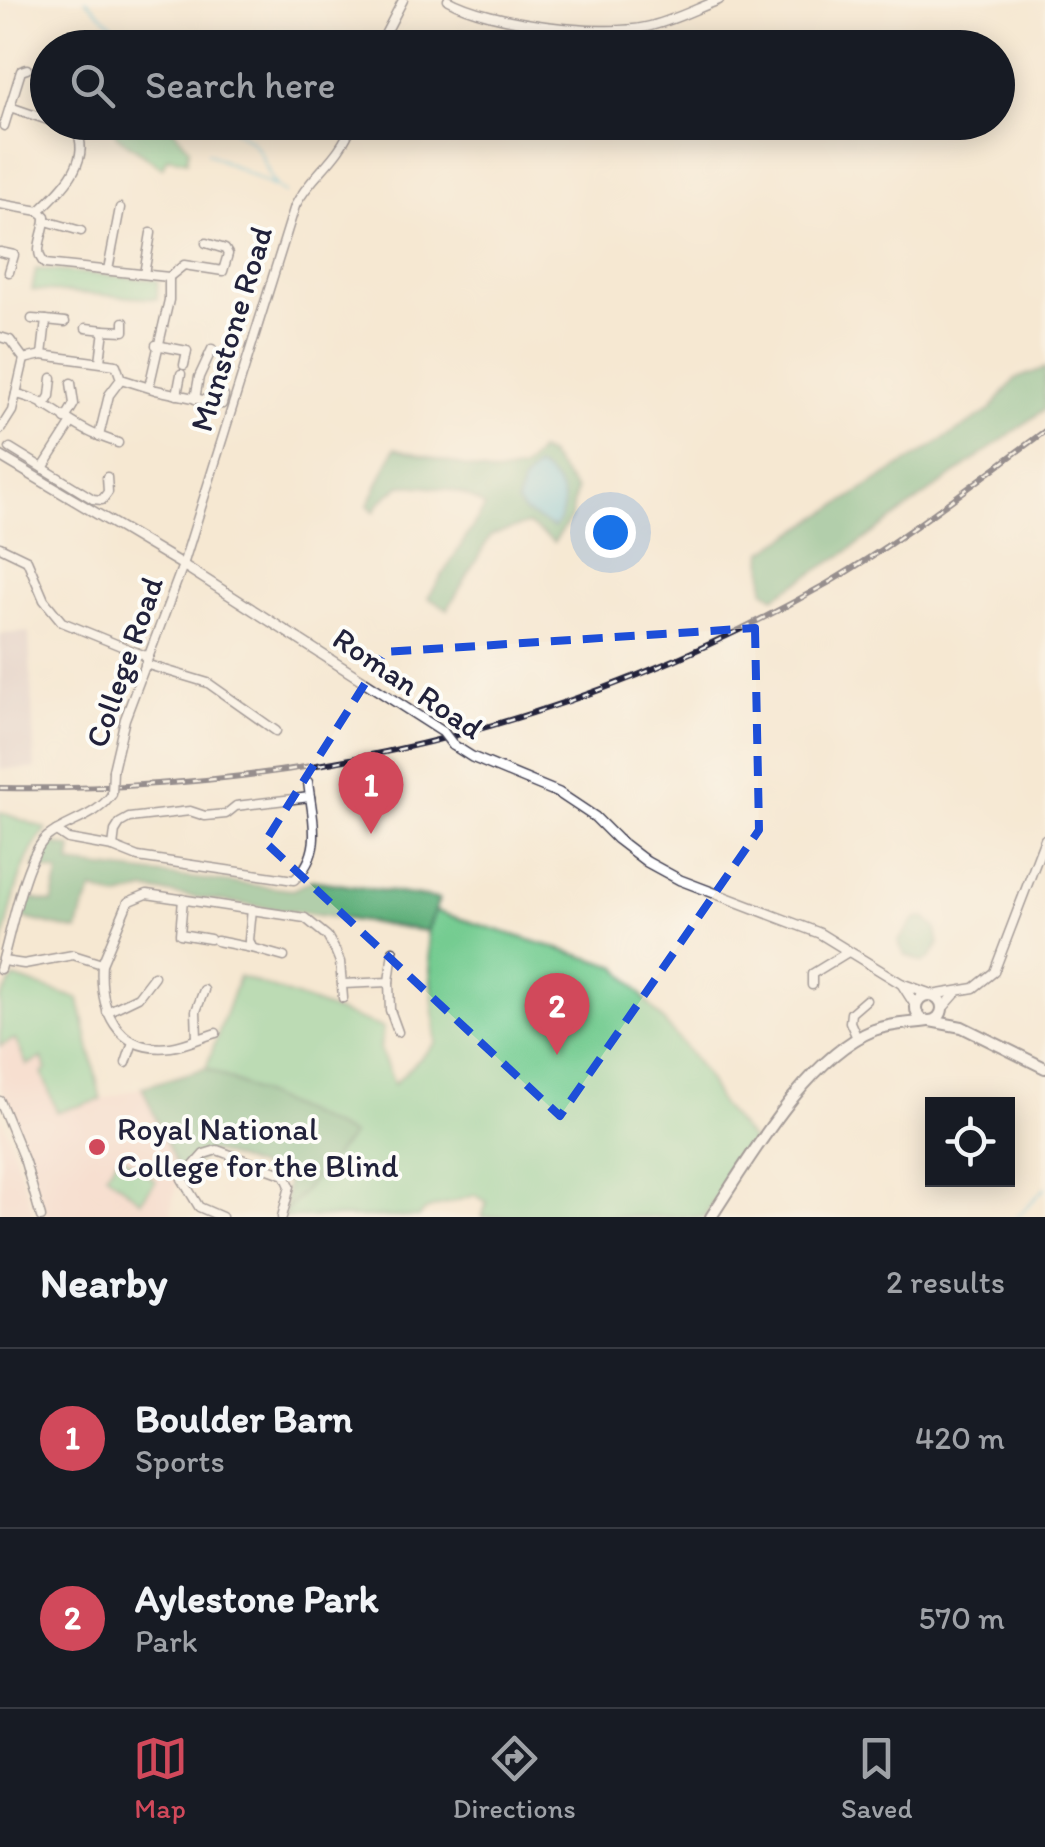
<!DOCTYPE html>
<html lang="en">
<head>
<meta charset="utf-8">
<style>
	body { margin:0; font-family:Itim,sans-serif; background:#20242c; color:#f1f3f6 }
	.controls { position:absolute; right:30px; bottom:30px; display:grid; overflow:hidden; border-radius:0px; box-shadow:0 5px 25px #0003 }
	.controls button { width:90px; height:90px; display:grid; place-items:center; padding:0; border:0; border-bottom:2px solid #363941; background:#171b24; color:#f1f3f6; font:50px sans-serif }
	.you { position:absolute; left:610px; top:532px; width:35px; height:35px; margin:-25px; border:8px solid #fff; border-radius:50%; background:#1a73e8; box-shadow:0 0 0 15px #1a73e833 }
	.badge { display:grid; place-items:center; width:65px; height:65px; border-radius:50%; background:#d1495b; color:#fff; font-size:32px; font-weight:700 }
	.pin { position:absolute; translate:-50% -82px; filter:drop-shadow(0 2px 5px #0008) }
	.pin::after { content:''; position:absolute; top:52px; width:35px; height:30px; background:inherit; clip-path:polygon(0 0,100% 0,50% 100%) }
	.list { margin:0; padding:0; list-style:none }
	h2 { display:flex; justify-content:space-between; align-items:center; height:130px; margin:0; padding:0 40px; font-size:42px }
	h2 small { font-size:32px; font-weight:400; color:#9ea1a6 }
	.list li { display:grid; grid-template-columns:65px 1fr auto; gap:30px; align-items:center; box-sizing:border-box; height:180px; padding:0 40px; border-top:2px solid #363941 }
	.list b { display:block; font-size:38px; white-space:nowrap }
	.list p { margin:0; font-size:32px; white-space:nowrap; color:#9ea1a6 }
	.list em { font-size:32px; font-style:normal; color:#9ea1a6 }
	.icon { flex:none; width:55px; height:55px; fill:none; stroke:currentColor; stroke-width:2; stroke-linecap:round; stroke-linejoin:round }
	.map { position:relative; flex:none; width:1045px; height:1217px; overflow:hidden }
	.search { position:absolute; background:#171b24; box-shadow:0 5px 25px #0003; left:30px; right:30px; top:30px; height:110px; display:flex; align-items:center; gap:25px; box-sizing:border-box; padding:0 35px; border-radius:55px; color:#9ea1a6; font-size:38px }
	.sheet { height:490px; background:#171b24 }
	nav { display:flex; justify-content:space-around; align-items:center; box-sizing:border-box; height:140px; border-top:2px solid #363941; background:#171b24; font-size:28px; color:#9ea1a6 }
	nav a { display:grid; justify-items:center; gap:5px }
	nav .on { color:#d1495b }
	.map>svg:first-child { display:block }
	.built { fill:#f7d0c9 }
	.industrial { fill:#d2bec1 }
	.green { fill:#75cc91; stroke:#4c7766; stroke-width:2.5 }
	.forest { fill:#60b07b; stroke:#41695b; stroke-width:2.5 }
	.water { fill:#5dbfdb; stroke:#40708b; stroke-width:2.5 }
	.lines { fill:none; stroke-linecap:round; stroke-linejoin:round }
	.stream { stroke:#5dbfdb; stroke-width:2.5 }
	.minor-casing { stroke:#424052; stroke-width:11 }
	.major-casing { stroke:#424052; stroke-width:12 }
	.highway-casing { stroke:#424052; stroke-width:14 }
	.minor { stroke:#fff; stroke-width:8 }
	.major { stroke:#fff; stroke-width:9 }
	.highway { stroke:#fff; stroke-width:10 }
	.rail-casing { stroke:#22223b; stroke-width:6 }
	.rail { stroke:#fdfcf7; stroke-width:2.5; stroke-dasharray:8; stroke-linecap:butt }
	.minor-bridge-casing { stroke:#424052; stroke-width:11; stroke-linecap:butt }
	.major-bridge-casing { stroke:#424052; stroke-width:12; stroke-linecap:butt }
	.minor-bridge { stroke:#fff; stroke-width:8 }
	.major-bridge { stroke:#fff; stroke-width:9 }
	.marked { fill:none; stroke:#1d4ed8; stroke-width:8; stroke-dasharray:20 12; stroke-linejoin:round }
	.poi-dot { fill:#d1495b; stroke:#fdfcf7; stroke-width:4 }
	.labels { text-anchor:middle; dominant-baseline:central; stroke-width:8; stroke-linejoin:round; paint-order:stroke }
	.street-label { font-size:32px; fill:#22223b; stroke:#fdfcf7 }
	.poi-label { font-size:32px; fill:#22223b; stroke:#fdfcf7; text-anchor:start }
</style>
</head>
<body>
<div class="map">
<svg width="1045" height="1217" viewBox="0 0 1045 1217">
	<rect width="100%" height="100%" fill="#fdfcf7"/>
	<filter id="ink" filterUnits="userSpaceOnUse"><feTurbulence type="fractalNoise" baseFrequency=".01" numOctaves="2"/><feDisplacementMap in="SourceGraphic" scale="20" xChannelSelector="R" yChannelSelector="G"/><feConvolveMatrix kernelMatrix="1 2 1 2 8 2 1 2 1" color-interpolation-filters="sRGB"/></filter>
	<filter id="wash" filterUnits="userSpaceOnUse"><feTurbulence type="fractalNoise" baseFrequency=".0048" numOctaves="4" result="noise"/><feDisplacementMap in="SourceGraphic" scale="40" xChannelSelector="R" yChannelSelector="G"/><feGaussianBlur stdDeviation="2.25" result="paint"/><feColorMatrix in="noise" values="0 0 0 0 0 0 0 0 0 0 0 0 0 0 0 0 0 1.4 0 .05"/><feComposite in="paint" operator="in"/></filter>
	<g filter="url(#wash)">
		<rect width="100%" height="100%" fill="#f6e8d2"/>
		<g class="built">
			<path d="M14,978L79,999L100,1100L142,1087L179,1172L171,1209L173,1217H46L17,1124L0,1086V999Z"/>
			<path d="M0,1115L12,1144L34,1217H0Z"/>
		</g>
		<path class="industrial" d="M29,632L35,769H0V634Z"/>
		<g class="green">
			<path d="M110,123H168L189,148L187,161L168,157L162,168L117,136Z"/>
			<path d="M36,269L158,280L157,299L32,290Z"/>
			<path d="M0,812L47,829C17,861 11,915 0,956Z"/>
			<path d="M435,911L618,967L684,1046L705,1074L721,1105L754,1143L704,1217H482L487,1202L475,1195L426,1210L418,1217H282L351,1135L206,1068L239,976L383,1028L380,1049L394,1084L436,1043L427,931Z"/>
			<path d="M14,978L79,999L101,1100L57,1112L42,1073L47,1070L42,1058L27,1065L15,1039L0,1046V999Z"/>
			<path d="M120,1154L156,1181L141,1201L106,1174Z"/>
		</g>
		<g class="forest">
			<path d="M1045,368V409L844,554L774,597L764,590L763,552L989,411L1015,379Z"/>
			<path d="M395,448L494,474L523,469L539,451L548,455L576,490L571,518L554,542L528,524L491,535L448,609L428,598L485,507C461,487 431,487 401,485L380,502L374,512L368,505Z"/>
			<path d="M47,842L72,848L70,864L293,890L312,880L439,899L427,931L146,890L117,898L93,890L83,911L78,931L19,917L25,897L52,903L59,873L34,867Z"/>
			<path d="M925,918L936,928L939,944L931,957L923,963L904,954L898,942L915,919Z"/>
			<path d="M206,1068L352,1135L284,1214L287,1177L211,1151L184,1175L179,1172L142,1087Z"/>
		</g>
		<path class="water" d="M536,467C560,479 573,504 554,528L523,511L517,503L522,484Z"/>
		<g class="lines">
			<g class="stream">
				<path d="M86,0L129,40L153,48"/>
				<path d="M226,122C235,133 252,138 258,150C268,166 268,184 285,193"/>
				<path d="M207,153L273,186"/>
				<path d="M1017,1217L1045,1188"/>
			</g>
		</g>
	</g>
	<g filter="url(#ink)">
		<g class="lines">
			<defs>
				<g id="minor">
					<path d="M448,0C489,23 600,37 646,27C671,22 695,9 719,0"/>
					<path d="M378,48L403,0"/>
					<path d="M10,107L48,120"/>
					<path d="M4,126L21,71L27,69"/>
					<path d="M0,204L39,211L45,216C46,234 31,250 45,264L169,277V300L149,387"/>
					<path d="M39,211C58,193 90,164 78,134L54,122"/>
					<path d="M46,221L81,231"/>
					<path d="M0,252L14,255L9,272"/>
					<path d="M108,270L120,208"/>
					<path d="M144,274L151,233"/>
					<path d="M169,277L184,265L223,271L228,254L225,249L206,243"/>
					<path d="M32,319L46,320L42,355"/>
					<path d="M46,320L65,322"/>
					<path d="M86,328L104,330"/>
					<path d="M0,337L10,340L24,359L12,411L0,430"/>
					<path d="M156,345L187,351L184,365"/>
					<path d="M24,359L42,355L116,365L121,379L109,395L99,436L118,443"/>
					<path d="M100,361L104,330L124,331V322"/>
					<path d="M121,379L156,390L222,404L224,396"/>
					<path d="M16,394C47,399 70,426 99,436"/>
					<path d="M177,395L181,374"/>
					<path d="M195,399L199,377L212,349"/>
					<path d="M44,406L50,396L52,378"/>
					<path d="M65,419L74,404L71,383"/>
					<path d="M10,448L93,499L102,500L108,492L107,477"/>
					<path d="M43,468L71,424"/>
					<path d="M0,547L27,560L44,600L62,622L148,657"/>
					<path d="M145,664L208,683L276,731"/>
					<path d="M113,770L125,719L183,565L295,206C312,173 339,161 353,122"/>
					<path d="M56,831L68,839L113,847L138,857L294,880C325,852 312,818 308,782"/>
					<path d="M113,847L115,831L120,823L129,818L190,811L205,816L226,814L236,806L310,797"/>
					<path d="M183,899L180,934L210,939"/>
					<path d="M252,909L249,940L252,948L284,957"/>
					<path d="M217,941L252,948"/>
					<path d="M3,961L24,964L73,955L102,964C99,1008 116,1054 171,1047C186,1045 202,1037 216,1033"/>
					<path d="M102,964L128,902L147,894L305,918L327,936L335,950L340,962L343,998"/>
					<path d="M0,969C10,938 24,856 47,837C67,821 97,817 112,794"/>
					<path d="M389,982L390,1010L398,1032"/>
					<path d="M343,984L389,982L393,951"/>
					<path d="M812,985V974L848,952"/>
					<path d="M932,995L974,988L994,972L1045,839"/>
					<path d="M943,1008L957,992"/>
					<path d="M107,1012L138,997L154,976"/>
					<path d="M197,1038L196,1011L204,990"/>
					<path d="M857,1038L850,1022L851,1013L866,1000"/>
					<path d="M126,1063L133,1042"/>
					<path d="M0,1101L25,1162L41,1217"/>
					<path d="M222,1217L199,1207L182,1179L204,1154L217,1150L285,1175L290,1186L282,1217"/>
				</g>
				<g id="major">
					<path d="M0,456L183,565L443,732"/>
					<path d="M453,745L472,757L559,793L595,817L617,839L647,862L680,880L819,933L902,984L930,994"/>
					<path d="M902,984L916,1006"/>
				</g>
				<g id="highway">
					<circle cx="929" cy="1008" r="13"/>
					<path d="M930,1021L962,1027L1045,1068"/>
					<path d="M711,1217C750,1158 807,1057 874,1030C893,1023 909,1024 928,1021"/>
				</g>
			</defs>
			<use href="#minor" class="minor-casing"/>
			<use href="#major" class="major-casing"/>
			<use href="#highway" class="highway-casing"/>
			<use href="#minor" class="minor"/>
			<use href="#major" class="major"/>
			<use href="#highway" class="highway"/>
			<defs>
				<path id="rail" d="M0,788C295,793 571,730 828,583C904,539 974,483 1045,431"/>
			</defs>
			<use href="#rail" class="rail-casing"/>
			<use href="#rail" class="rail"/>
			<defs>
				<path id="minor-bridge" d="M112,794L113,770"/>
				<path id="major-bridge" d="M443,732L453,745"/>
			</defs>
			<use href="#minor-bridge" class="minor-bridge-casing"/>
			<use href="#major-bridge" class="major-bridge-casing"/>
			<use href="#minor-bridge" class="minor-bridge"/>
			<use href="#major-bridge" class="major-bridge"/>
		</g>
	</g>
	<path d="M0 0H1045V1217H0ZM755,628L759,830L560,1116L265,842L385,652Z" fill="#f6e8d2" fill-opacity=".55" fill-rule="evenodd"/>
	<path class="marked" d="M755,628L759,830L560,1116L265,842L385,652Z"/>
	<circle class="poi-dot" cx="97" cy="1147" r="10"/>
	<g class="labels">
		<g class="street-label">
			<text transform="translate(231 329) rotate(-73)">Munstone Road</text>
			<text transform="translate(124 662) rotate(-71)">College Road</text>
			<text transform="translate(408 683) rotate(34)">Roman Road</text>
		</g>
		<g class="poi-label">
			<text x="117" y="1129">Royal National<tspan x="117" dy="37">College for the Blind</tspan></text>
		</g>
	</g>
</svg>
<div class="controls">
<button><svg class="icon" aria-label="locate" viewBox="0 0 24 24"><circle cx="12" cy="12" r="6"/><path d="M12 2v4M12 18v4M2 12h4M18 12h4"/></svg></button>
</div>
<div class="you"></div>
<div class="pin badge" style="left:371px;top:834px">1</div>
<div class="pin badge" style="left:557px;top:1055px">2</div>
<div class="search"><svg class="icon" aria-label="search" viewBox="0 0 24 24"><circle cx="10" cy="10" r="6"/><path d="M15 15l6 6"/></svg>Search here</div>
</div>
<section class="sheet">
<h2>Nearby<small>2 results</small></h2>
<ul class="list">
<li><span class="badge">1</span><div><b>Boulder Barn</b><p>Sports</p></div><em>420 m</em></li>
<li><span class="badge">2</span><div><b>Aylestone Park</b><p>Park</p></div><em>570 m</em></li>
</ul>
</section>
<nav>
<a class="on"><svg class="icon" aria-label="map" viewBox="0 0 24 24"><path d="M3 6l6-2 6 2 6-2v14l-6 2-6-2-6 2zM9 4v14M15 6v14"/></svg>Map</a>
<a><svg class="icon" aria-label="directions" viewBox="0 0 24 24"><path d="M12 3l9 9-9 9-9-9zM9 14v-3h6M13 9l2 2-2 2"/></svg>Directions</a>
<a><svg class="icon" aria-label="saved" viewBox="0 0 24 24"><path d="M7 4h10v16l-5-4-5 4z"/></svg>Saved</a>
</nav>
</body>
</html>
